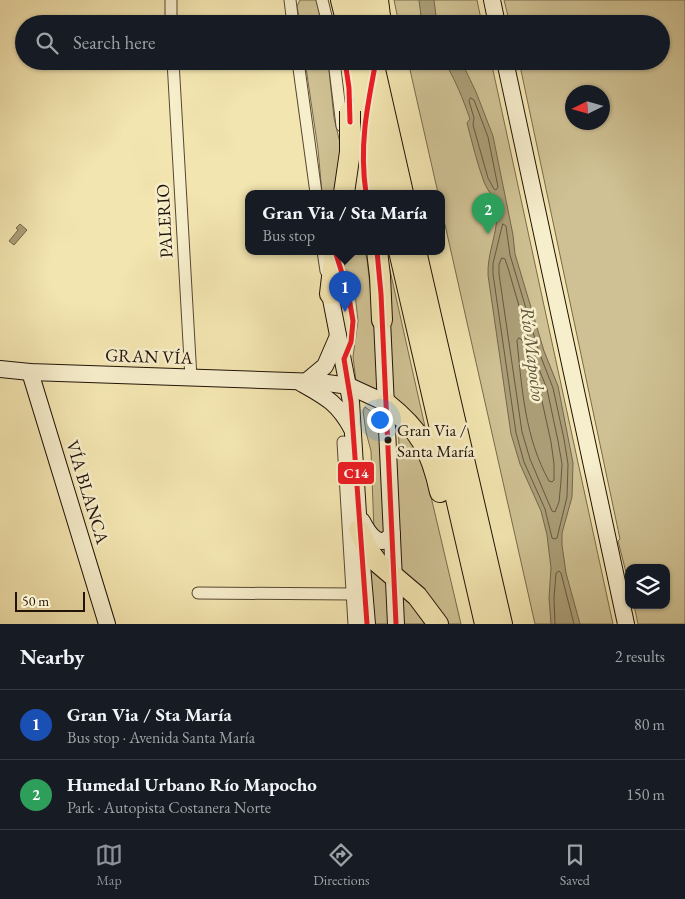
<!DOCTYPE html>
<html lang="en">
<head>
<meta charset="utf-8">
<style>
	body { margin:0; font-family:"EB Garamond",serif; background:#20242c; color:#f1f3f6 }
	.controls { position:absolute; right:15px; bottom:15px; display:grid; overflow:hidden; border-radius:10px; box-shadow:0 1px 4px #0004 }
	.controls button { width:45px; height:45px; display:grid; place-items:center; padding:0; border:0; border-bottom:1px solid #363941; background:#171b24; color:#f1f3f6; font:25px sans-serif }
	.compass { position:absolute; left:565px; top:85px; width:45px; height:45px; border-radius:50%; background:#171b24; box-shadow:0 1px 4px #0004; rotate:265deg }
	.scale { position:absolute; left:15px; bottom:12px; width:70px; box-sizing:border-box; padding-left:5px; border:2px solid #201307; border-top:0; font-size:14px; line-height:18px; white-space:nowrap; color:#201307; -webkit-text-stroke:4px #f7eecc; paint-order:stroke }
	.you { position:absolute; left:379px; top:419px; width:18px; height:18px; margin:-12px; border:4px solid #fff; border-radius:50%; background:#1a73e8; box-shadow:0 0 0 8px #1a73e833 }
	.badge { display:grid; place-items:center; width:32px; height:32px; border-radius:50%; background:#8c9099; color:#fff; font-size:16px; font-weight:700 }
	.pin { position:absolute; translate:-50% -41px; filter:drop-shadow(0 1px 2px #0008) }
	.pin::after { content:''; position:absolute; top:26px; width:18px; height:15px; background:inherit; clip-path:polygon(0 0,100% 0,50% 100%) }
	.popup { position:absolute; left:245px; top:190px; width:200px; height:65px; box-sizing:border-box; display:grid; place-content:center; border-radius:10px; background:#171b24; filter:drop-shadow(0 1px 4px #0005); font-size:16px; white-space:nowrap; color:#9ea1a6 }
	.popup b { font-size:19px; color:#f1f3f6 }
	.popup::after { content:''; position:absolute; left:50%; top:100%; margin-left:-10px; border:10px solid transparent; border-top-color:#171b24 }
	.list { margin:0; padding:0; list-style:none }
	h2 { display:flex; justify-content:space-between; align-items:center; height:65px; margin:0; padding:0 20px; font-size:21px }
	h2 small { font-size:16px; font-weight:400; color:#9ea1a6 }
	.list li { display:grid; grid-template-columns:32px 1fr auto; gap:15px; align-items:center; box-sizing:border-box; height:70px; padding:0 20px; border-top:1px solid #363941 }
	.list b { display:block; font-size:19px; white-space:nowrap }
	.list p { margin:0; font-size:16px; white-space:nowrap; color:#9ea1a6 }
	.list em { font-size:16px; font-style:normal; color:#9ea1a6 }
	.icon { flex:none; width:28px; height:28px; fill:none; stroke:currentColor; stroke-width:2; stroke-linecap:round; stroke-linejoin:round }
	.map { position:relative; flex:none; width:685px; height:624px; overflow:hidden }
	.search { position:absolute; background:#171b24; box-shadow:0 1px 4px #0004; left:15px; right:15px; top:15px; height:55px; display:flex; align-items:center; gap:12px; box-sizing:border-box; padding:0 18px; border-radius:28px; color:#9ea1a6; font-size:19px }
	.sheet { height:205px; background:#171b24 }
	nav { display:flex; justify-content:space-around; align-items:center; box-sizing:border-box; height:70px; border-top:1px solid #363941; background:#171b24; font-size:14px; color:#9ea1a6 }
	nav a { display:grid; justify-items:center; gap:2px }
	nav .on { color:#8c9099 }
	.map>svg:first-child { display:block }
	.green { fill:#cfc193; stroke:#786a4d; fill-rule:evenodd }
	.water { fill:#ab9e77; stroke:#73664a }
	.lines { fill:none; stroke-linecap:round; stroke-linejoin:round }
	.shore { stroke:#66583f; stroke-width:1 }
	.street-casing { stroke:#554831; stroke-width:13 }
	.secondary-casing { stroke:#201307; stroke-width:18 }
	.highway-casing { stroke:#201307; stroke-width:22 }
	.street { stroke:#f7eecc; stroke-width:11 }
	.secondary { stroke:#f7eecc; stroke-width:16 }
	.highway { stroke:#f3e5b0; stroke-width:20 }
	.highway-bridge-casing { stroke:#201307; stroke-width:22; stroke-linecap:butt }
	.highway-bridge { stroke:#f3e5b0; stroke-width:20 }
	.bus-1-casing { stroke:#f7eecc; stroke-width:9 }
	.bus-1 { stroke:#ed1c24; stroke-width:5 }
	.bus-dot { fill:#201307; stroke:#f7eecc; stroke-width:2 }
	.labels { text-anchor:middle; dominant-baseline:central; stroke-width:5; stroke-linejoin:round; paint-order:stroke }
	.bus-label { font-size:17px; fill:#201307; stroke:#f7eecc; text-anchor:start }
	.street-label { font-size:18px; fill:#201307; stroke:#f7eecc }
	.water-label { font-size:19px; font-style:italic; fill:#5f5239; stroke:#f7eecc }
	.line-badge { stroke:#f7eecc; stroke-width:2 }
	.badge-label { font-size:14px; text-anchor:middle; font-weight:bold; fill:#fff }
</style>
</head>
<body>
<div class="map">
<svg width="685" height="624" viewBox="0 0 685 624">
	<rect width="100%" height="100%" fill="#f3e5b0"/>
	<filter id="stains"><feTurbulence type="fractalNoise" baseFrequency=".004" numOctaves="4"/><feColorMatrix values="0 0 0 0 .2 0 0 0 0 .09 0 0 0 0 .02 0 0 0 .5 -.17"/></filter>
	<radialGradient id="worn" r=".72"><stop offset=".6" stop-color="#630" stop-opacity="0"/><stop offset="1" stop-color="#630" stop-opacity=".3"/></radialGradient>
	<g class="green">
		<path d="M300,0H317L323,24H300L297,6Z"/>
		<path d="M394,0H477L482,24H399Z"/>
		<path d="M504,0H685V624H638L634,605H666V568H629V584L618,541L620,539L519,61H661V24H510ZM572,92H602V122H572Z"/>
		<path d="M305,61H328L334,118L342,151L336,193H322L318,149Z"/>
		<path d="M408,61H491L613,624H535L441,207V193H438Z"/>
		<path d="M342,251H365L367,259L382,393L369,386L356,381L353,357L358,321L354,284L344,267Z"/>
		<path d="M389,266L428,440L392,399Z"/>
		<path d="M365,407L382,419L385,533L374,531L371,451L366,432L363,411Z"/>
		<path d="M398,422L410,435L424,467L461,624H445L398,573L394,477L397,446L399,444Z"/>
		<path d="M369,565L387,582L390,624H372Z"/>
		<path d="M401,594L414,606L428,624H401Z"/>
	</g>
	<g class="water">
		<path d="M419,0H434L437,24H422Z"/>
		<path d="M444,61H458L466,71L476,92L493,136L513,235L515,254L544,351L558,386L573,463L572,497L562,533V545L566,573L580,624H551L549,598L551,568L547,535L541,511L520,464L511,434L488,275C487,253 498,233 497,210C496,199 488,192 484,182C477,163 472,142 467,123L470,119C463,99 455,79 444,61Z"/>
		<path d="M20,224L27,230L14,245L9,241L18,230L16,228Z"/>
	</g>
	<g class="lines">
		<g class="shore">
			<path d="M471,98L474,100L488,137L498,187L496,190L494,189L488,178L473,125L474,118L469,101Z"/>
			<path d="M503,224L506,226L510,255L539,352L553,388L564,439L568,464L567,497L557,538L555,539L552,538L545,509L524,462L516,433L493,274V264Z"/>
			<path d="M502,258L505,259L508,268L533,354L547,389L558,441L562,464L561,481L559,502L555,512L552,511L530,459L522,432L499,274V265Z"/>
			<path d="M519,338L522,340L540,392L551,442L554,464V480L552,482L549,481C525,438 522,389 517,341Z"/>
			<path d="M555,624L554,598L556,573L559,571L561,573L574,624"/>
		</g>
		<defs>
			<g id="street">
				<path d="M171,0V24"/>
				<path d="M290,0L293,24"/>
				<path d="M322,0L328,24"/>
				<path d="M173,61L191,378"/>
				<path d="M298,61L316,193"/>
				<path d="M334,61L342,126"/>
				<path d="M352,174L356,193"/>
				<path d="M323,251L326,271"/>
				<path d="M343,442L354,624"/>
				<path d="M198,593L352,594"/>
			</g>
			<g id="secondary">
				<path d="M492,0L497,24"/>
				<path d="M505,61L626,624"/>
				<path d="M330,294L351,402L359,530L367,624"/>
				<path d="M382,320L396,624"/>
				<path d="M0,369L30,372L320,382L349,386L386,403"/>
				<path d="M30,372L107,624"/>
				<path d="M307,381L325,366L338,336"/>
				<path d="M301,383C326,397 338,403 352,429"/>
				<path d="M362,521C368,533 380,551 392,534"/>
			</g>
			<g id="highway">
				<path d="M341,0L347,24"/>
				<path d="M360,0L365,24"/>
				<path d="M378,0L381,24"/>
				<path d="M355,61L385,193"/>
				<path d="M373,61L403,193"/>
				<path d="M361,139V163L366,193"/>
				<path d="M377,251L380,276L382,320"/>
				<path d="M399,251L485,624"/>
				<path d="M416,251L502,624"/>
				<path d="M330,294L335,251"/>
				<path d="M386,403C420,430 431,450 440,492"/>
				<path d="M359,530L367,548L377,562L417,596L438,624"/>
			</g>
		</defs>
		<use href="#street" class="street-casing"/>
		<use href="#secondary" class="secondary-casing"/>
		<use href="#highway" class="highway-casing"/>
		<use href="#street" class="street"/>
		<use href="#secondary" class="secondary"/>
		<use href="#highway" class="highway"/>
		<defs>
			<path id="highway-bridge" d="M344,193L350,152V111"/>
		</defs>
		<use href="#highway-bridge" class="highway-bridge-casing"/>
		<use href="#highway-bridge" class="highway-bridge"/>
		<defs>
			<g id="bus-1">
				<path d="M345,61L349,88L350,122"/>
				<path d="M366,193C359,146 367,107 376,61"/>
				<path d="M335,251L348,292L353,321L351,342L344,359L351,402L367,624"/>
				<path d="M377,251L381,294L396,624"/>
			</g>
		</defs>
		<use href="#bus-1" class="bus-1-casing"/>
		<use href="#bus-1" class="bus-1"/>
	</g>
	<circle class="bus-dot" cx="388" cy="440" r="4.5"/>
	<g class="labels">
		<g class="bus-label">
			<text x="397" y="430">Gran Via /<tspan x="397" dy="21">Santa María</tspan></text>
		</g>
		<g class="street-label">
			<text transform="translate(164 221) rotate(-93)">PALERIO</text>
			<text transform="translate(149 356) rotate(2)">GRAN VÍA</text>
			<text transform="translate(88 492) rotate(73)">VÍA BLANCA</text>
		</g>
		<g class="water-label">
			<text transform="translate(533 354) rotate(83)">Río Mapocho</text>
		</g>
	</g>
	<rect class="line-badge" x="337" y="461" width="38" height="24" rx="5" fill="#ed1c24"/>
	<g class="badge-label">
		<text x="356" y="478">C14</text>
	</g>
	<rect width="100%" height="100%" filter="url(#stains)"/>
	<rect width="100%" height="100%" fill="url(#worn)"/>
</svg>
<div class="controls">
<button><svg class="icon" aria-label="layers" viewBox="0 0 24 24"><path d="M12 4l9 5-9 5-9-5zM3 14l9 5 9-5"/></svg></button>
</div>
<svg class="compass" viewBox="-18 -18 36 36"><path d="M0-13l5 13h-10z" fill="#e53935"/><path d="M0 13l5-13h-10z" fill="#9ea1a6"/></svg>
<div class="scale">50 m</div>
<div class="you"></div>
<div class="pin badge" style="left:345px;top:312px;background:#1a4fb4">1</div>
<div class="popup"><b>Gran Via / Sta María</b>Bus stop</div>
<div class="pin badge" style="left:488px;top:234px;background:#2e9e5b">2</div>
<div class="search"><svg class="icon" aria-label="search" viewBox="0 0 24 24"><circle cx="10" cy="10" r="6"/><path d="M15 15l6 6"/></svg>Search here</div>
</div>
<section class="sheet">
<h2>Nearby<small>2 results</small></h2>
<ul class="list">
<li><span class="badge" style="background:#1a4fb4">1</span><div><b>Gran Via / Sta María</b><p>Bus stop · Avenida Santa María</p></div><em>80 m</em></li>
<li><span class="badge" style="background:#2e9e5b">2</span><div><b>Humedal Urbano Río Mapocho</b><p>Park · Autopista Costanera Norte</p></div><em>150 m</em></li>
</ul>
</section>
<nav>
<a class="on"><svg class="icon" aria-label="map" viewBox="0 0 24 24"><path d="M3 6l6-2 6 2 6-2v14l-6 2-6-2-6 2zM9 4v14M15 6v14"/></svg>Map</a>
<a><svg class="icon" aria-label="directions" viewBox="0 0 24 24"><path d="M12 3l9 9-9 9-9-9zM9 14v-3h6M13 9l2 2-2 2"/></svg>Directions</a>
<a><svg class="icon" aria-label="saved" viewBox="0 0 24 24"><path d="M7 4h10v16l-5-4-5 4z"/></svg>Saved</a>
</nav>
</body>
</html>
